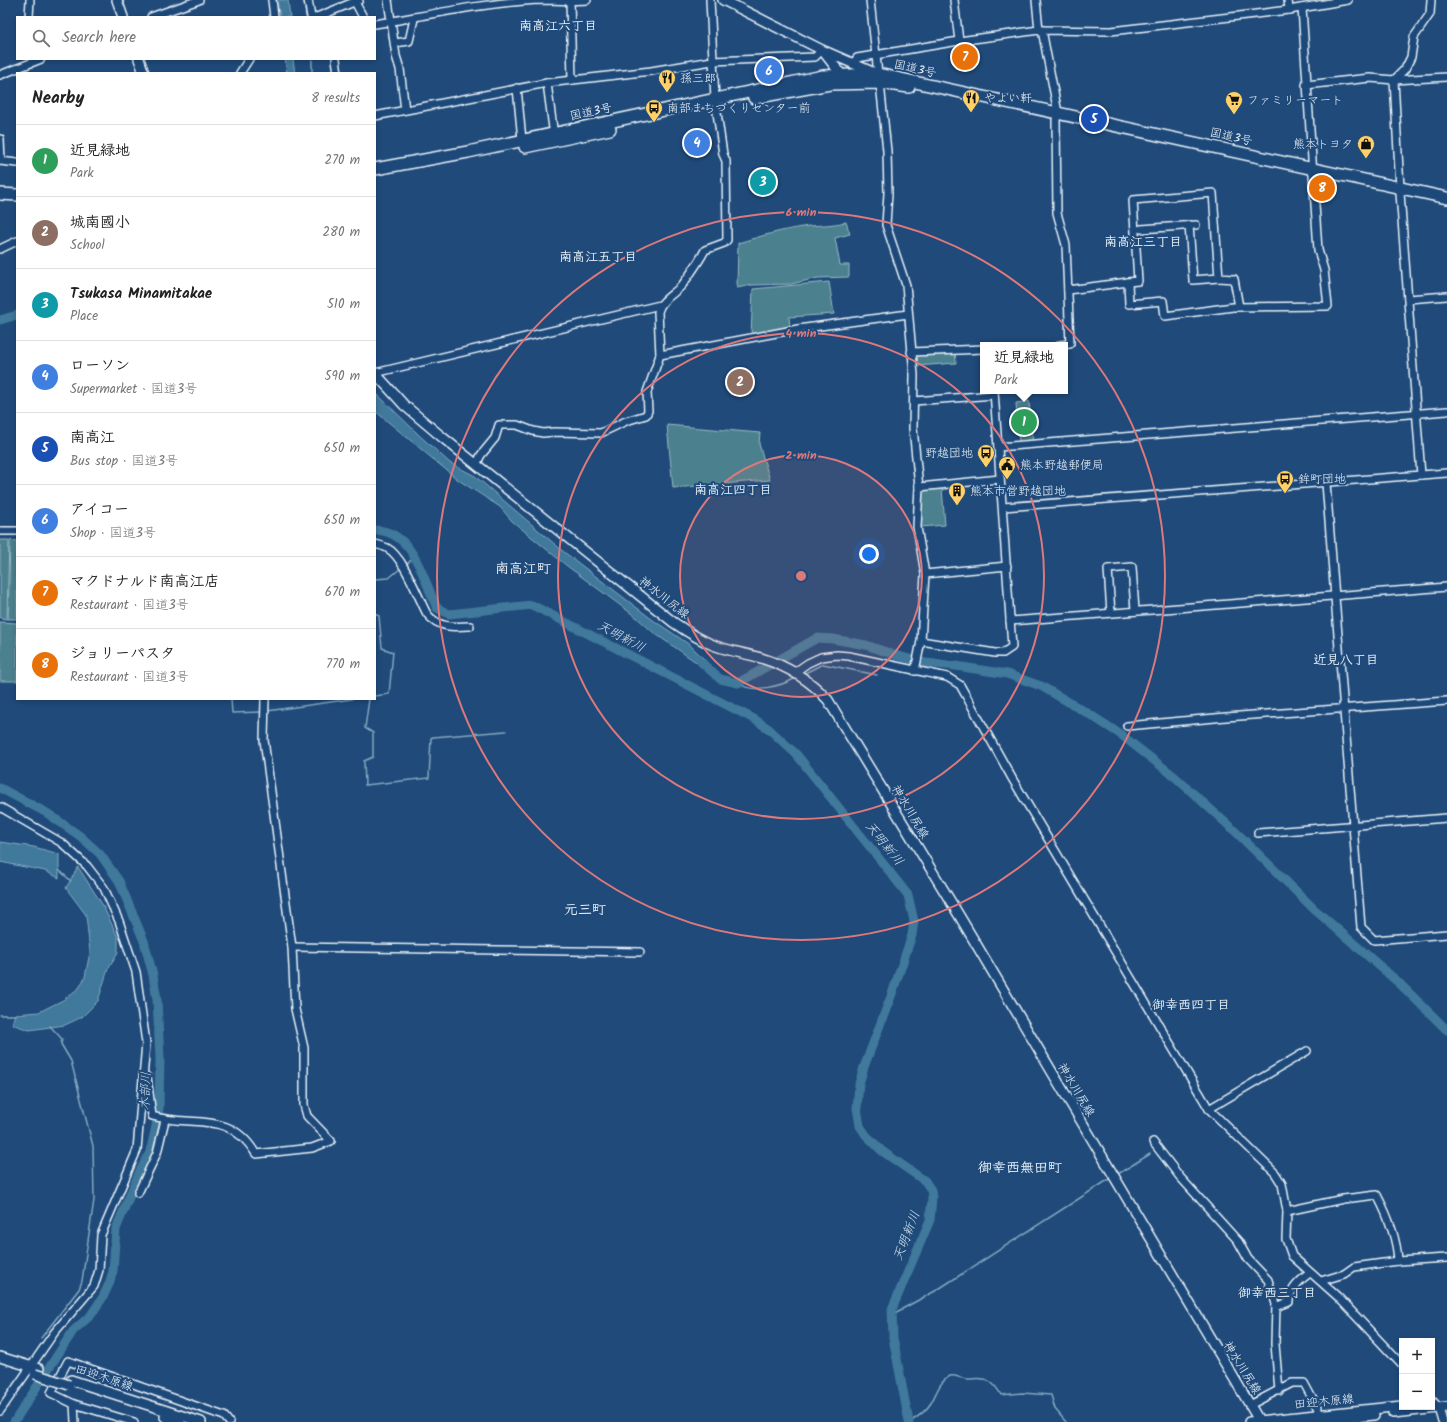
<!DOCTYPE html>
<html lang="en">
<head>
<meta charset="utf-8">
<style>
	body { margin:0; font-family:Kalam,"Klee One",sans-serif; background:#f2f2f2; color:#222 }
	.controls { position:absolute; right:12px; bottom:12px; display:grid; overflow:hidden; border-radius:0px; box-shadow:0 2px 6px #0003 }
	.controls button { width:36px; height:36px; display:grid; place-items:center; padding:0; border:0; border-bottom:1px solid #e0e0e0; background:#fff; color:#222; font:20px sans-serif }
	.you { position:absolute; left:869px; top:554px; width:14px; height:14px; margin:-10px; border:3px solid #fff; border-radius:50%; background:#1a73e8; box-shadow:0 0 0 6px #1a73e833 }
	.badge { display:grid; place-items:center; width:26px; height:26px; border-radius:50%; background:#d93025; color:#fff; font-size:13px; font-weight:700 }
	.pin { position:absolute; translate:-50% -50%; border:2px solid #fff; box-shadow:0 1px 4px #0006 }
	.popup { position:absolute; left:980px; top:342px; width:88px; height:52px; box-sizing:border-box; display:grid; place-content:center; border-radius:0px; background:#fff; filter:drop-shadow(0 1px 3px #0005); font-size:13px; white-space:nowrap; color:#767676 }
	.popup b { font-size:15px; color:#222 }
	.popup::after { content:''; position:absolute; left:50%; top:100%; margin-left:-8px; border:8px solid transparent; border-top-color:#fff }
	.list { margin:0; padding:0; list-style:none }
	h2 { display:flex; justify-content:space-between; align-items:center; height:52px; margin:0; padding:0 16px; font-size:17px }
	h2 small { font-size:13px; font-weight:400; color:#767676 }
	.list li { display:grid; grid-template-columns:26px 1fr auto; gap:12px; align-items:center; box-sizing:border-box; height:72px; padding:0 16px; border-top:1px solid #e0e0e0 }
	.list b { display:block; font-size:15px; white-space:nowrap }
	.list p { margin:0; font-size:13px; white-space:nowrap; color:#767676 }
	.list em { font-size:13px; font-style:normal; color:#767676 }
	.icon { flex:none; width:22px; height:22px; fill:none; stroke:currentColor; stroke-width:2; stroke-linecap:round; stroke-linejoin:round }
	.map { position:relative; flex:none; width:1447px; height:1422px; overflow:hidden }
	.search { position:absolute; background:#fff; box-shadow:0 2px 6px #0003; left:16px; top:16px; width:360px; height:44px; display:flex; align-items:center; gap:10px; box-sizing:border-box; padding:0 14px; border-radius:0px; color:#767676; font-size:15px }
	.panel { position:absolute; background:#fff; box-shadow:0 2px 6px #0003; left:16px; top:72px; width:360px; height:628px; border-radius:0px }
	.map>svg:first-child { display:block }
	.green { fill:#4c818e; stroke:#9ab9c3 }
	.water { fill:#41799b; stroke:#84a9c0 }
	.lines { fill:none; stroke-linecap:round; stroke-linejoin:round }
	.stream { stroke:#84a9c0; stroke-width:1.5 }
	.river { stroke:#41799b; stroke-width:9 }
	.minor-casing { stroke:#e8f1f8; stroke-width:10 }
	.major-casing { stroke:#e8f1f8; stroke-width:12 }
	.highway-casing { stroke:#e8f1f8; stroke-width:14 }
	.minor { stroke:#1f4a7a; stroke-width:7 }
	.major { stroke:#1f4a7a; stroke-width:9 }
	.highway { stroke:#1f4a7a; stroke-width:11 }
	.major-bridge-casing { stroke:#e8f1f8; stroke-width:12; stroke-linecap:butt }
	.major-bridge { stroke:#1f4a7a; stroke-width:9 }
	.ring { fill:none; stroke:#dd787b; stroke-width:2 }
	.labels { text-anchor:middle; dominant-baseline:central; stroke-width:4; stroke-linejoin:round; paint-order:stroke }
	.street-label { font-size:12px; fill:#e8f1f8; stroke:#1f4a7a }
	.poi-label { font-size:12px; fill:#e8f1f8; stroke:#1f4a7a; text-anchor:start }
	.neighbourhood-label { font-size:13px; font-weight:bold; fill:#e8f1f8; stroke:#1f4a7a }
	.water-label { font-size:13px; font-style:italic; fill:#cfdfea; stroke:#1f4a7a }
	.quarter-label { font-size:14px; font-weight:bold; fill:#e8f1f8; stroke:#1f4a7a }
	.centre { fill:#dd787b; stroke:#1f4a7a; stroke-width:2 }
	.ring-label { font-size:12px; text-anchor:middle; font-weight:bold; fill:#dd787b; stroke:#1f4a7a; stroke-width:4; stroke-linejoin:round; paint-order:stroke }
</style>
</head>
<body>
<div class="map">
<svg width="1447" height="1422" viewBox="0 0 1447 1422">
	<rect width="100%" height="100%" fill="#1f4a7a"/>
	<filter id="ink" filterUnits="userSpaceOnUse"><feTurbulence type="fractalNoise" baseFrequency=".025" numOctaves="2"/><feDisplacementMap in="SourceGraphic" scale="8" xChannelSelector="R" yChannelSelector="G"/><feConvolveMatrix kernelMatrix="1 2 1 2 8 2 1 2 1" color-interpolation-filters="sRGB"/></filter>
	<g filter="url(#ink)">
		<g class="green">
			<path d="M846,222L850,234L835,238L840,265H849V277L818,278L791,284L752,285L737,288L738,243C761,236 785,229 809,226C822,225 833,225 846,222Z"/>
			<path d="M829,282L834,314L789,317L790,327L751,335L753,289Z"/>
			<path d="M955,352L956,363L917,366L916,356L920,354Z"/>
			<path d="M1029,401L1033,442L1019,443L1016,403Z"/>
			<path d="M667,425L760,433L759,444L770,480L673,488Z"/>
			<path d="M942,488L945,525L921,527L922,490Z"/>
			<path d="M0,540H9L7,619L0,618Z"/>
			<path d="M10,540L17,541V619H8Z"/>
			<path d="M0,622L17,623V681H0Z"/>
		</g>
		<g class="water">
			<path d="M277,0H288L290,17H280Z"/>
			<path d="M285,59H293L295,73H287Z"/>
			<path d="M375,392L419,435L450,463L475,476L564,552L653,620L690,645L706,661L709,671L654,633L636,617L567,566L512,521L500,507L457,479L375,411Z"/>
			<path d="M0,842L34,847L59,854V878L45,871L0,862Z"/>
			<path d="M78,867L102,904L118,937V952L108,969L98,1001L82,1017L65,1025L29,1030L12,1024L15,1014L39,1012L63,1000L79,988L85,977L90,952L86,915L66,888Z"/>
		</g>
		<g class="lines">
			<g class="stream">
				<path d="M304,0L306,17"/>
				<path d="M312,59V73"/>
				<path d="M406,565L414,557"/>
				<path d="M375,579L389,578L401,568"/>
				<path d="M375,614L379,616L382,648L393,652L389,694L375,696"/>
				<path d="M803,674L823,664L877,675"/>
				<path d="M738,683C752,694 781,686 796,678"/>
				<path d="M231,699L232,713L261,712"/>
				<path d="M369,699L365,728L373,733V757L364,761L365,785L429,778L431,738L433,737L506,731"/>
				<path d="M267,711L352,699"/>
				<path d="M59,870L71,881"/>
				<path d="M0,1015H16"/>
				<path d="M1118,1174L1150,1154"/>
				<path d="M891,1315L937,1290L1111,1178"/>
				<path d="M41,1338L79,1289L82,1281L94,1200L93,1146L71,1061L61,1044L62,1039L50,1026"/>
				<path d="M910,1422C918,1417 926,1411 931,1403C937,1393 939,1382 950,1376C954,1374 964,1380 971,1379C987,1377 994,1382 1001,1395L1022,1393L1051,1395L1055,1409L1066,1422"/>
			</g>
			<g class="river">
				<path d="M0,320L17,315"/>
				<path d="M375,530C414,531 423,579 437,608L449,614L532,605L754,719L769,729L797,755L908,895L914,921L912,935L893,991L864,1067L859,1084L857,1108L860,1126L866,1135L882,1151L925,1181L931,1190L932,1198L930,1220L892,1309L893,1338L909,1422"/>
				<path d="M701,662L720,679L738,683L817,638L833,639L866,645L898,656L926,663L956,666L1007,674L1041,686L1089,714L1120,734L1174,776L1238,834L1314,909L1399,983L1447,1030"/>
				<path d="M0,788L47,813L80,836L100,854L119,881L144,941L153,975L157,1000L160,1058L159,1109L155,1131L150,1152L140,1171L116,1229L113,1271L109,1284L103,1297L91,1315L73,1331L14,1422"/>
			</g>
			<defs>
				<g id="minor">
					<path d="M272,0L274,17"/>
					<path d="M308,0L311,17"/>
					<path d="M388,0L396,56L400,69L405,110"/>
					<path d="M570,0L572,80"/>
					<path d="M870,0L878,74"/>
					<path d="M954,0L959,41"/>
					<path d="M1036,0L1039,30"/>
					<path d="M1288,0L1289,10"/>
					<path d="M355,2L363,17"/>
					<path d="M29,17L30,0"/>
					<path d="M151,17L199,0"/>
					<path d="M317,17L359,0"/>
					<path d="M375,24C429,15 483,3 538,0C554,0 570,1 587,0"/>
					<path d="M1042,30L1058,113L1056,120L1057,213L1066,245L1070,344L1060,345"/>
					<path d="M395,43L409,41L414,19"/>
					<path d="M336,59L338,73"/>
					<path d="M854,63L857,58L959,41L1039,30L1111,31L1289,10L1348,0"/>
					<path d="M240,73L249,59"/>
					<path d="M0,75L41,59"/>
					<path d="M547,83L554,136"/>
					<path d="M880,83L887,151L888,193L886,225L906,285L914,375L913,428L919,487L917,527L925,574L921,641L915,671"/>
					<path d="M1306,85L1370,78L1394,80L1447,77"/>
					<path d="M517,88L522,140"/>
					<path d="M375,116L547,83L651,71L712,61L815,57L822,50"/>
					<path d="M0,139L1,160"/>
					<path d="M0,161L17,163"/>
					<path d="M1400,188L1394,80L1405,69L1411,57L1414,37L1430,14L1431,0"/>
					<path d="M1400,193L1421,475"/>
					<path d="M1189,225L1193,280L1219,278"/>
					<path d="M1141,229L1196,225"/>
					<path d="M0,249L17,241"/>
					<path d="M1128,282L1138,281L1133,200L1213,193L1219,278L1234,279L1239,307"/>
					<path d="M1068,290L1128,282L1129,304L1163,301L1165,316L1233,307L1328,306L1324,270L1318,250L1302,8"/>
					<path d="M1408,299L1447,296"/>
					<path d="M911,352L983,349"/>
					<path d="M660,355L798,329L908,314"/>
					<path d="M375,373L660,305"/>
					<path d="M914,401L994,395"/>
					<path d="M998,447L1447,411"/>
					<path d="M476,465L481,455L495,438L499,425H517L533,431L543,433L554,432L601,433L626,421L646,415L648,411L647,392L660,355L658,312C661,299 675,294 683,284C691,273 699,262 705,250L724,243L727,240L726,161L723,154L715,99L710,0"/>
					<path d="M1326,483L1361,927L1374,940L1447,934"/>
					<path d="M919,487L1000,479"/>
					<path d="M1003,507L1447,473"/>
					<path d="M0,531H17"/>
					<path d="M375,544C379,545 383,546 387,548C403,556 418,597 427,614C439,628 452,627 470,626"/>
					<path d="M925,574L1007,566"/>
					<path d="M1111,613L1108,569L1132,567L1135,611"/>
					<path d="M1010,621L1447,587"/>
					<path d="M921,641L995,653H1003L1012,647L994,391"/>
					<path d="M795,672L808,663L821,657L837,655L849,656L947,677L960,685L1013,780L1209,1109L1275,1173L1282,1184L1287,1211L1286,1239L1292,1256L1338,1297L1402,1365"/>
					<path d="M1127,726L1226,717L1447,701"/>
					<path d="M0,807L62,843L87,866L104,888L119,921L136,972L146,1043L137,1150L101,1235L99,1270L94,1286L54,1333L0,1411"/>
					<path d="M1258,833L1447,818"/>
					<path d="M292,947L640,952"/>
					<path d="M147,1077L152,1116C193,1128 229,1109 256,1154L312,1148L331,1141L307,1116L304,1105V1048L295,1009L292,947L264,740L265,699"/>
					<path d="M1209,1109L1307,1051"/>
					<path d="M1153,1142L1180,1177L1238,1241L1248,1259L1268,1280L1276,1304L1275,1344L1279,1391"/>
					<path d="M138,1193L157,1153L165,1120"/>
					<path d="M1287,1211L1343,1199L1377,1195C1387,1214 1397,1239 1398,1261"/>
					<path d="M1321,1281L1344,1274L1354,1267L1398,1261L1447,1258"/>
					<path d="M1276,1307L1289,1302C1289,1290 1300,1280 1310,1273"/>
					<path d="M1432,1400L1439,1408L1443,1422"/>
					<path d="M74,1404L75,1422"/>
					<path d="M1250,1405L1292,1383H1304L1318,1409V1414"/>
					<path d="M134,1422L74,1404L51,1393L68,1361L224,1416L229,1422"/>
				</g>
				<g id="major">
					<path d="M117,0L123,17"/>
					<path d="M723,0L822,50L877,74"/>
					<path d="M823,51L844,78"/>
					<path d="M139,59L144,73"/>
					<path d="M375,373L404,405L442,437L673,622C686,631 698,639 713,645C728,651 745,653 761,658C787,666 810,680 828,700L960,917L1260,1422"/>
					<path d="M0,1357L39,1369"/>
					<path d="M71,1380L201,1422"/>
					<path d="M1393,1413L1447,1407"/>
					<path d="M165,1417L180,1422"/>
					<path d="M1249,1422L1402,1406"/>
					<path d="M1311,1422L1374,1415"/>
				</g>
				<g id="highway">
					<path d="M754,98L830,84L880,83L909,87"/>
					<path d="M525,147L610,129"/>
					<path d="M375,169L468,152L823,76L878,74L1447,198"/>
					<path d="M0,194L17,195"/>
				</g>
			</defs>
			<use href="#minor" class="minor-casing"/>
			<use href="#major" class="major-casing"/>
			<use href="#highway" class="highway-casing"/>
			<use href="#minor" class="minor"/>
			<use href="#major" class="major"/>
			<use href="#highway" class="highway"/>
			<defs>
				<path id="major-bridge" d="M35,1374L69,1385"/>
			</defs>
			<use href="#major-bridge" class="major-bridge-casing"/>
			<use href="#major-bridge" class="major-bridge"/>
		</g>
	</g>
	<circle cx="801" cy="576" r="121" fill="#dd787b" fill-opacity=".12"/>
	<g class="ring">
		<circle cx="801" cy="576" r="121"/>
		<circle cx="801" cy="576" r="243"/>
		<circle cx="801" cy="576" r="364"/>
	</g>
	<defs>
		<symbol id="restaurant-pin" viewBox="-11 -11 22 30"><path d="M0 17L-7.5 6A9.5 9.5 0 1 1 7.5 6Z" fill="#ffd166" stroke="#1f4a7a"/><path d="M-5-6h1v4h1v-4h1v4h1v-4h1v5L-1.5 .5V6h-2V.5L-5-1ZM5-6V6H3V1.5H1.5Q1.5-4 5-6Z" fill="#111"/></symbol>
		<symbol id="supermarket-pin" viewBox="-11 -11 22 30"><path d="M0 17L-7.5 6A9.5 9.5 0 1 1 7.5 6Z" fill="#ffd166" stroke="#1f4a7a"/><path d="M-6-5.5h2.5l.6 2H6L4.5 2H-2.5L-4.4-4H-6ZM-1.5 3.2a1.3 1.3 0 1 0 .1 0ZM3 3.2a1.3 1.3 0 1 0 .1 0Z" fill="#111"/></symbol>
		<symbol id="bus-pin" viewBox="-11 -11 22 30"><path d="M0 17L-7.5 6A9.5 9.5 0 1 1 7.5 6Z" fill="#ffd166" stroke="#1f4a7a"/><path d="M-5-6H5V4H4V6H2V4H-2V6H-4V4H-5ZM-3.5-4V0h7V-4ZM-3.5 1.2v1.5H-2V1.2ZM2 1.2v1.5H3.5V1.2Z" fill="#111"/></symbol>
		<symbol id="shop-pin" viewBox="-11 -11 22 30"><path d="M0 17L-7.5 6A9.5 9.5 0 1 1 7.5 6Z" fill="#ffd166" stroke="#1f4a7a"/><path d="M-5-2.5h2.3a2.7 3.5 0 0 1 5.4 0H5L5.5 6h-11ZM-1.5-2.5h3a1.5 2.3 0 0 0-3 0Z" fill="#111"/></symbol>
		<symbol id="civic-pin" viewBox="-11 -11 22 30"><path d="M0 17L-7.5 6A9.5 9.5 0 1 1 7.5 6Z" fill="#ffd166" stroke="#1f4a7a"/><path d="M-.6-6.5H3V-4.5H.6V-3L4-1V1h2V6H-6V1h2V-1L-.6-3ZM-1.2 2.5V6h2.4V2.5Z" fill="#111"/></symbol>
		<symbol id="building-pin" viewBox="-11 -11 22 30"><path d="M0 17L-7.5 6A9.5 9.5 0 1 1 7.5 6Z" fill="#ffd166" stroke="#1f4a7a"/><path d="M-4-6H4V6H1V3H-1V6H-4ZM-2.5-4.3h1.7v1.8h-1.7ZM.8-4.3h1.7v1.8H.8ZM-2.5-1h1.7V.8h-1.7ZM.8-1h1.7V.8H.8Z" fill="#111"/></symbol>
	</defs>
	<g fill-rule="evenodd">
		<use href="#restaurant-pin" x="657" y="68" width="20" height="27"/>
		<use href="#restaurant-pin" x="961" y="88" width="20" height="27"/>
		<use href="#supermarket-pin" x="1224" y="90" width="20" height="27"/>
		<use href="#bus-pin" x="644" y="98" width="20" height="27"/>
		<use href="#shop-pin" x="1356" y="134" width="20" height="27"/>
		<use href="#bus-pin" x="976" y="443" width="20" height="27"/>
		<use href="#civic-pin" x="997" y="455" width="20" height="27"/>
		<use href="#bus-pin" x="1275" y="469" width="20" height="27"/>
		<use href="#building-pin" x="947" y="481" width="20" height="27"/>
	</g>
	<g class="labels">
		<g class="street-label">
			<text transform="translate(915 69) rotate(13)">国道3号</text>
			<text transform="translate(591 112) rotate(-12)">国道3号</text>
			<text transform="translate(1231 137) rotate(13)">国道3号</text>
			<text transform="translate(664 598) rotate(38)">神水川尻線</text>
			<text transform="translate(910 812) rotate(59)">神水川尻線</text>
			<text transform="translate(1076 1090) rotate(59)">神水川尻線</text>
			<text transform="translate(1242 1368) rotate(58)">神水川尻線</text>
			<text transform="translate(104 1378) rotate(18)">田迎木原線</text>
			<text transform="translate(1324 1402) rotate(-6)">田迎木原線</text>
		</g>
		<g class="poi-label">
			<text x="680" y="78">孫三郎</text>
			<text x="984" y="98">やよい軒</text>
			<text x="1247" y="100">ファミリーマート</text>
			<text x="667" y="108">南部まちづくりセンター前</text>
			<text x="1353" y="144" text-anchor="end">熊本トヨタ</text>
			<text x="973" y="453" text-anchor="end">野越団地</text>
			<text x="1020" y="465">熊本野越郵便局</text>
			<text x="1298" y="479">鉾町団地</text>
			<text x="970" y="491">熊本市営野越団地</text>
		</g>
		<g class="neighbourhood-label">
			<text x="558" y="26">南高江六丁目</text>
			<text x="1143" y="242">南高江三丁目</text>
			<text x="598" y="257">南高江五丁目</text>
			<text x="733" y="490">南高江四丁目</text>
			<text x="1346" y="660">近見八丁目</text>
			<text x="1191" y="1005">御幸西四丁目</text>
			<text x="1277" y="1293">御幸西三丁目</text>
		</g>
		<g class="water-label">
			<text transform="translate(621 637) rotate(28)">天明新川</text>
			<text transform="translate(884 844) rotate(51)">天明新川</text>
			<text transform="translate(146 1091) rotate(-88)">木部川</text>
			<text transform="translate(907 1236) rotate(-69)">天明新川</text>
		</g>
		<g class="quarter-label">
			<text x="523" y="569">南高江町</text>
			<text x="585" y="910">元三町</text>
			<text x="1020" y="1168">御幸西無田町</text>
		</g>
	</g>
	<circle cx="801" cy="576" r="6" class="centre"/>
	<g class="ring-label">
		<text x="801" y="216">6 min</text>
		<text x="801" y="337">4 min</text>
		<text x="801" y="459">2 min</text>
	</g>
</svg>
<div class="controls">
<button>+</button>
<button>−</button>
</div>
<div class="you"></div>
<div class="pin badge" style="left:1024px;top:422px;background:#2e9e5b">1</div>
<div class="popup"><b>近見緑地</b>Park</div>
<div class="pin badge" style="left:740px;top:382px;background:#8d6e63">2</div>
<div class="pin badge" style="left:763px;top:182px;background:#0f9aa8">3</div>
<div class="pin badge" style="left:697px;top:143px;background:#3f7fe0">4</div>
<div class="pin badge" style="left:1094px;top:119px;background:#1a4fb4">5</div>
<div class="pin badge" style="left:769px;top:71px;background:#3f7fe0">6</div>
<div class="pin badge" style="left:965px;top:57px;background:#e8710a">7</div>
<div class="pin badge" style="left:1322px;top:188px;background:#e8710a">8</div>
<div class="search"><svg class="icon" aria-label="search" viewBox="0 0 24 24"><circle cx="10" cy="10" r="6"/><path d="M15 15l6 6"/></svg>Search here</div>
<section class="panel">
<h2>Nearby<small>8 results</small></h2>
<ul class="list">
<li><span class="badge" style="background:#2e9e5b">1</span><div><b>近見緑地</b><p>Park</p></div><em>270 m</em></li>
<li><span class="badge" style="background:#8d6e63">2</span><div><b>城南國小</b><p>School</p></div><em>280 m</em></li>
<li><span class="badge" style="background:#0f9aa8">3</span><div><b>Tsukasa Minamitakae</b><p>Place</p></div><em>510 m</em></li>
<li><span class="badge" style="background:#3f7fe0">4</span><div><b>ローソン</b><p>Supermarket · 国道3号</p></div><em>590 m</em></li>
<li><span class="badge" style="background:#1a4fb4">5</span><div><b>南高江</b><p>Bus stop · 国道3号</p></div><em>650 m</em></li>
<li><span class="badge" style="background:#3f7fe0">6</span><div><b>アイコー</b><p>Shop · 国道3号</p></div><em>650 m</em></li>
<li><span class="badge" style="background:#e8710a">7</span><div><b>マクドナルド南高江店</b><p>Restaurant · 国道3号</p></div><em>670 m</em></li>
<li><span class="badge" style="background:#e8710a">8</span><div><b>ジョリーパスタ</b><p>Restaurant · 国道3号</p></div><em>770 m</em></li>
</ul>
</section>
</div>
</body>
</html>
